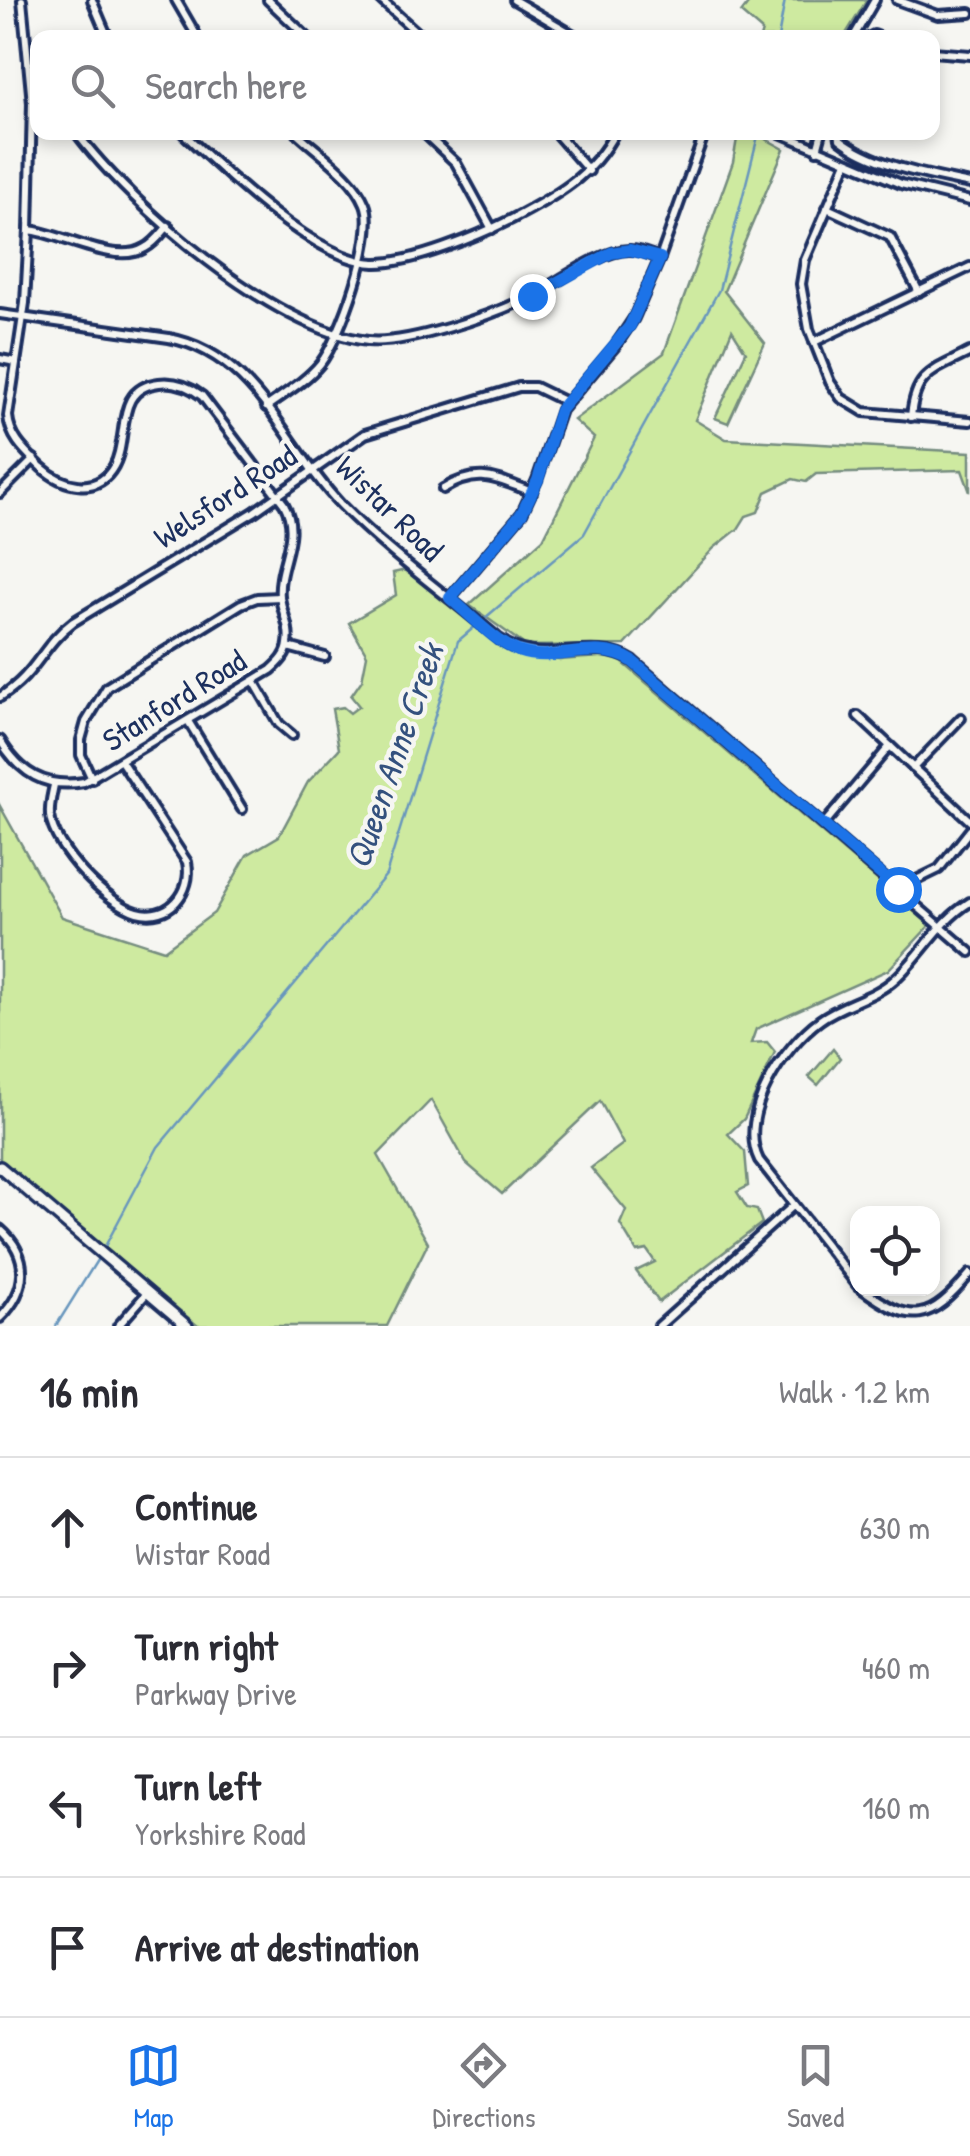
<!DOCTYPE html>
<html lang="en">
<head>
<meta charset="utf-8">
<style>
	body { margin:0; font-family:"Patrick Hand",sans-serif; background:#f2f2f3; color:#2b2b33 }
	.controls { position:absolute; right:30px; bottom:30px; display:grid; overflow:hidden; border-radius:20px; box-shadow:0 5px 15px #0003 }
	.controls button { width:90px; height:90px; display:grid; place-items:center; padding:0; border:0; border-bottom:2px solid #e1e1e2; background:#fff; color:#2b2b33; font:50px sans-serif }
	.stop { position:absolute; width:30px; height:30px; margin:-22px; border:8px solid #1a73e8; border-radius:50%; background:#fff }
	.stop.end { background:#1a73e8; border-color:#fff; box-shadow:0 2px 10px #0008 }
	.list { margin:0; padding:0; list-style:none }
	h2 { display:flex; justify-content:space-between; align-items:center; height:130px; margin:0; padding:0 40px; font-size:42px }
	h2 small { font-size:32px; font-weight:400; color:#7c7c81 }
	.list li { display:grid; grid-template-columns:65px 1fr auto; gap:30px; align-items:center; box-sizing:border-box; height:140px; padding:0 40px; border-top:2px solid #e1e1e2 }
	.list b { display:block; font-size:38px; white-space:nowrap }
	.list p { margin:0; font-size:32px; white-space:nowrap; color:#7c7c81 }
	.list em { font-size:32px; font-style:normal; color:#7c7c81 }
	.icon { flex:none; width:55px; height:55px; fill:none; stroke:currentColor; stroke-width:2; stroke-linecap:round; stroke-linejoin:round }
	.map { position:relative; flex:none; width:970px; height:1326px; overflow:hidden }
	.search { position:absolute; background:#fff; box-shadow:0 5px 15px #0003; left:30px; right:30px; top:30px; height:110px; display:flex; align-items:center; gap:25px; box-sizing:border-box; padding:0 35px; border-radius:20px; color:#7c7c81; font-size:38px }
	.sheet { height:690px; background:#fff }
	nav { display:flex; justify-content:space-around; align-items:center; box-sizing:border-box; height:140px; border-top:2px solid #e1e1e2; background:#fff; font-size:28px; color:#7c7c81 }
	nav a { display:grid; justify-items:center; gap:5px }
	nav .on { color:#1a73e8 }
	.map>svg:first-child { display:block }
	.green { fill:#ceeaa0; stroke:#748c7f; stroke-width:2.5 }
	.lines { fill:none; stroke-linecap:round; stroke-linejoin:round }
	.stream { stroke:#6796bd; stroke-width:2.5 }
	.minor-casing { stroke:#1b2f5e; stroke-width:14 }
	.secondary-casing { stroke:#1b2f5e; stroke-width:16 }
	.minor { stroke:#f6f6f2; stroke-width:6 }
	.secondary { stroke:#f6f6f2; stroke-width:9 }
	.route { stroke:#1a73e8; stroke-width:12 }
	.labels { text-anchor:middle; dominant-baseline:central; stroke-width:9; stroke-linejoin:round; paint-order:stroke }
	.street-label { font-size:32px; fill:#1b2f5e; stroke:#f6f6f2 }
	.water-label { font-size:35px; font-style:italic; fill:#34517e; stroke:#f6f6f2 }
</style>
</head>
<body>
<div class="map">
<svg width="970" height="1326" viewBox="0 0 970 1326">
	<rect width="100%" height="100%" fill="#f6f6f2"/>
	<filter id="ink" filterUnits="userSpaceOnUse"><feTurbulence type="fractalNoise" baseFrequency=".01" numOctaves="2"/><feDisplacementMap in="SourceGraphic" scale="20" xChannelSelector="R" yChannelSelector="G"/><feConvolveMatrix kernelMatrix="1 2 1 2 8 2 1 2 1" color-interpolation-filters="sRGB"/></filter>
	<g filter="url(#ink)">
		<g class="green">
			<path d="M751,0H867L844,37L760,38L762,31L741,13Z"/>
			<path d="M738,133H755L784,149L724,291L765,343L728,423L715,418L746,352L732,330L695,420L726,439L970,452V492L962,470L816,474L806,482L793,479L766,492L758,512L746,516L738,529L714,548L625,645L526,646L469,605L543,539L594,438L574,420L664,353L733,162Z"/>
			<path d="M410,569L509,652L559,660L615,656L930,925L888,970L756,1029L751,1043L767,1042L775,1052L744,1119L728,1134L745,1152L748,1186L737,1192L747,1208L757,1210L762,1223L659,1302L636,1271L655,1262L647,1250L637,1252L620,1224L626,1210L591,1168L623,1144L600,1101L502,1194L466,1163L431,1100L378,1155L428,1243L387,1326H198L0,1160V806L62,917L164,950L214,913L247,855L279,836L308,782L339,749L332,709L343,707L350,713L359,706L351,696L362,680L367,655L349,623L396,595L393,573Z"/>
			<path d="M833,1049L840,1058L818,1085L809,1077Z"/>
		</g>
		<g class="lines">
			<g class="stream">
				<path d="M778,38L785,0"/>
				<path d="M103,1250L158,1147L386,875L458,641L584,534L719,290L759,132"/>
				<path d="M56,1326L99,1257"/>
			</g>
			<defs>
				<g id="minor">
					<path d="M92,0L108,38"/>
					<path d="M176,0L198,38"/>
					<path d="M268,0L308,38"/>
					<path d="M381,0L423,38"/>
					<path d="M514,0L579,38"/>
					<path d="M897,0L938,15L970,13"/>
					<path d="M853,38L875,0"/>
					<path d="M868,38L874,35L882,38"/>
					<path d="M932,52L970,55"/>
					<path d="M76,132C131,206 275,331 368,341C408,345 492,315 528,298C555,285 602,248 631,250C641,250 650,255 660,258"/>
					<path d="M182,132C224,172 316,261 375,263C411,264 480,235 512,219C554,197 593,176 615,132"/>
					<path d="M423,132L456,163L492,229"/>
					<path d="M555,132L589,171"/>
					<path d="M778,132L901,184L970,201"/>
					<path d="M839,132L840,139C874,166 929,175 970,184"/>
					<path d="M817,150L822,132"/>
					<path d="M847,162L805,260L801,284L809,329L830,382L841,398L864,412L970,421"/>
					<path d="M827,208L890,237L919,292"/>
					<path d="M29,230C61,233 116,266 145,248C155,243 161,234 168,226"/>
					<path d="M0,314L169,338C256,354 285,447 341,505C389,554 447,595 499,639C541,670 590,635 633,661L970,952"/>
					<path d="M814,342L970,267"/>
					<path d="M0,359L16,362"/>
					<path d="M266,407C284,394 306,381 320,364C340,339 378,234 365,204C354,176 318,153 296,132"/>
					<path d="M911,417C915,372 934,371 970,352"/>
					<path d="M443,489C480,467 496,479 532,492"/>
					<path d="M0,493L34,459"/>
					<path d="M450,598L522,513L537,480L561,410L616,345L634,318L660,258L705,132"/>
					<path d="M288,647L325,657"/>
					<path d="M254,681L279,724L292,735"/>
					<path d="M0,697C38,673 41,646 73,622L254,512L365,434L519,387H535L566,402"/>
					<path d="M858,716L970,821"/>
					<path d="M188,721L242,809"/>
					<path d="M0,740C20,773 45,789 84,782L271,670C280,662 287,655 288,644C291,627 282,613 280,597C277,563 302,537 284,504L202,396C190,387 175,381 159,383C113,388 130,437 114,466C97,497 62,486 41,467C26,452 10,439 8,416L25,303L29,230L32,103L22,0"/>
					<path d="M913,768L961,718"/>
					<path d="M92,779L81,755V740L86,722L107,687L241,604L257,598L280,597"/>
					<path d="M54,785C52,795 49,805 50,816C54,849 106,903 137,912C169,921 193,892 187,862L121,761"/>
					<path d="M824,824L890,746"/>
					<path d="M898,889L939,869L970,830"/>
					<path d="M0,1229C31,1256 28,1290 0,1318"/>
					<path d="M858,1286L759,1160C737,1115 784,1046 820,1020C843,1003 873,999 895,979C922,955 938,922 970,902"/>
					<path d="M861,1288C913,1326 929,1322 970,1274"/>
					<path d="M118,1326L147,1293"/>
					<path d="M659,1326L794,1205"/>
				</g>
				<path id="secondary" d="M0,1167L187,1326"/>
			</defs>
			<use href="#minor" class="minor-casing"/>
			<use href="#secondary" class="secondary-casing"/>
			<use href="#minor" class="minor"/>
			<use href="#secondary" class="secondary"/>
		</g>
	</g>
	<g class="lines" filter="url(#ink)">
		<path class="route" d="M532,296L611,253L630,250L660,258L630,326L560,410L538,480L522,513L450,598C471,615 493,641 518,651C556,665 596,638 632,661L898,889"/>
	</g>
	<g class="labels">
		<g class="street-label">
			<text transform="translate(225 496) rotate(-33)">Welsford Road</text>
			<text transform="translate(390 508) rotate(44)">Wistar Road</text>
			<text transform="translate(174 700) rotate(-32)">Stanford Road</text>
		</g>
		<g class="water-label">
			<text transform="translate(394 756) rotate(-71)">Queen Anne Creek</text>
		</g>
	</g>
</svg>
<div class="controls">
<button><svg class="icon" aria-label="locate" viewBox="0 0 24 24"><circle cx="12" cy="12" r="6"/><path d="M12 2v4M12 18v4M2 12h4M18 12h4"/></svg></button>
</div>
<div class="stop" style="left:898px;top:889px"></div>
<div class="stop end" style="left:532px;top:296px"></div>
<div class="search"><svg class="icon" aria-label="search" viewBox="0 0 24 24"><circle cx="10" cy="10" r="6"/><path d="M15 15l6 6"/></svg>Search here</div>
</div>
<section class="sheet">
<h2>16 min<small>Walk · 1.2 km</small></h2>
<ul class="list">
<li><svg class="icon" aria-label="ahead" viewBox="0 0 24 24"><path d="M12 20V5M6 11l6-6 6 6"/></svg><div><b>Continue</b><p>Wistar Road</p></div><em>630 m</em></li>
<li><svg class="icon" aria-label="right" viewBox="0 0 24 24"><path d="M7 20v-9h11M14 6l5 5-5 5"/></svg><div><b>Turn right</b><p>Parkway Drive</p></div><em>460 m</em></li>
<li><svg class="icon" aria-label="left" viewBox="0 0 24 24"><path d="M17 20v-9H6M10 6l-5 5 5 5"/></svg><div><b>Turn left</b><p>Yorkshire Road</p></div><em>160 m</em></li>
<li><svg class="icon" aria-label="arrive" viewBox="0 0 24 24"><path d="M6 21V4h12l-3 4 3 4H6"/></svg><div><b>Arrive at destination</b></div></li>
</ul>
</section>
<nav>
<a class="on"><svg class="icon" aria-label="map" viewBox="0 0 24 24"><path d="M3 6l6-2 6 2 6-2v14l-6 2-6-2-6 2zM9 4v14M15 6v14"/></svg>Map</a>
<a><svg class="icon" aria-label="directions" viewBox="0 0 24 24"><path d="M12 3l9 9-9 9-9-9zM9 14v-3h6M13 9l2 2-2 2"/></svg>Directions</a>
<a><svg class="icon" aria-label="saved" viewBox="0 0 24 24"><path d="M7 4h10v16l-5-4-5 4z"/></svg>Saved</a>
</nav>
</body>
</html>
